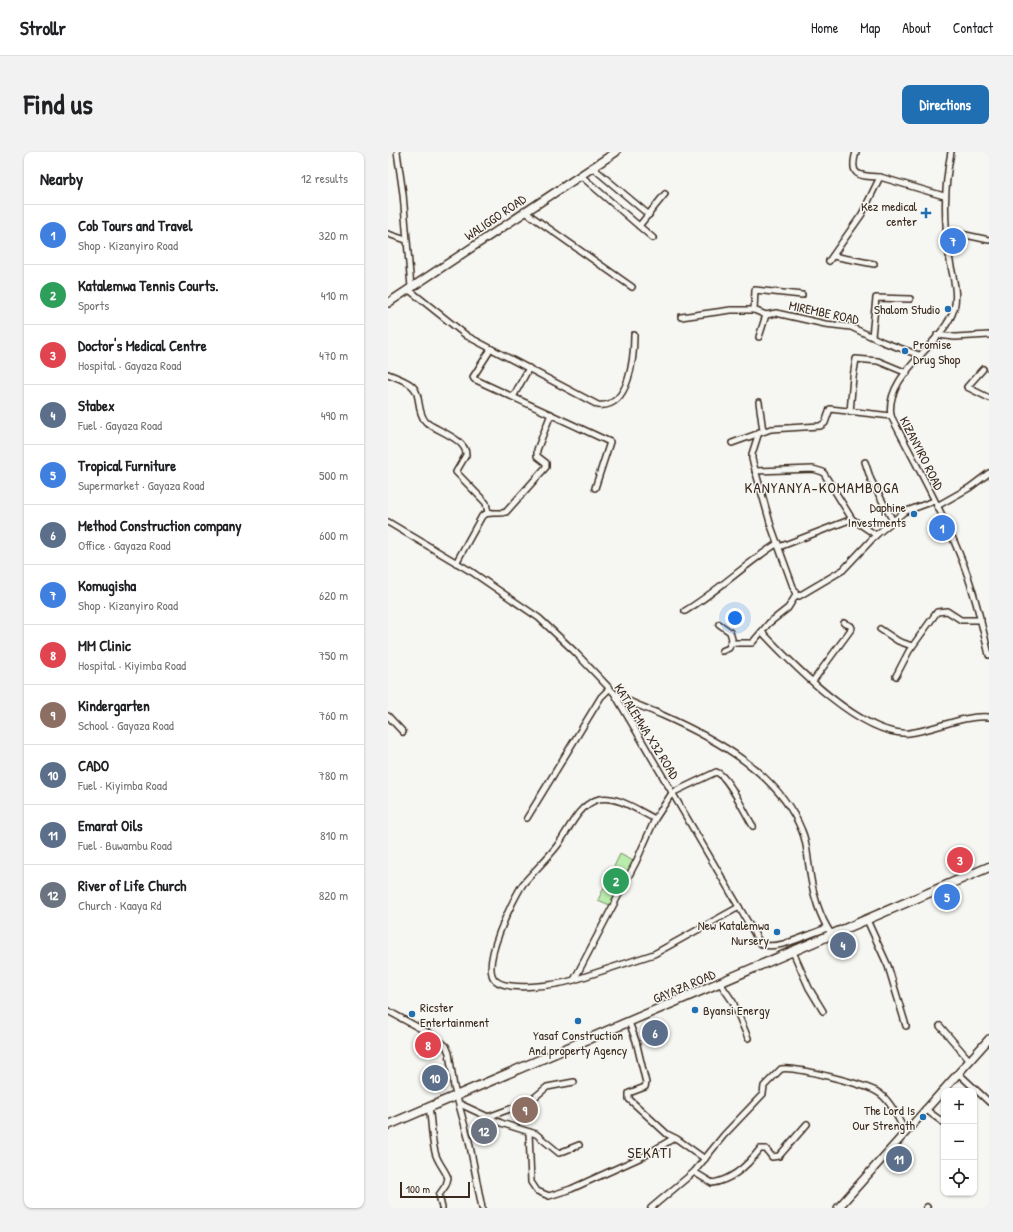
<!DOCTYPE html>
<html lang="en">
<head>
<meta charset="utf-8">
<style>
	body { margin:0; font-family:"Patrick Hand",sans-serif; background:#f2f2f2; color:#202124 }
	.controls { position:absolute; right:12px; bottom:12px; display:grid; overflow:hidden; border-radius:8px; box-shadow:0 1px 3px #0004 }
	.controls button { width:36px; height:36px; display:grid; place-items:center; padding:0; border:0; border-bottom:1px solid #e0e0e0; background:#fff; color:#202124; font:20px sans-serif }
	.scale { position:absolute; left:12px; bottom:10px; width:70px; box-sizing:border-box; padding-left:4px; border:2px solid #3b2a1e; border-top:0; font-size:11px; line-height:14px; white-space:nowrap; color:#3b2a1e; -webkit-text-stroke:3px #f6f6f2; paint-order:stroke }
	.you { position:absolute; left:347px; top:466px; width:14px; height:14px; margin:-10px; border:3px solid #fff; border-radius:50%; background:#1a73e8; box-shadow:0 0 0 6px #1a73e833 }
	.badge { display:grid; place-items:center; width:26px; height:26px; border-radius:50%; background:#1f6fb2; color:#fff; font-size:13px; font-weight:700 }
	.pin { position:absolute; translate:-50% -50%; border:2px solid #fff; box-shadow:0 1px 4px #0006 }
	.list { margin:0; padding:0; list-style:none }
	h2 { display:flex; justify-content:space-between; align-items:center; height:52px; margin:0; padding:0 16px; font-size:17px }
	h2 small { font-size:13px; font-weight:400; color:#757577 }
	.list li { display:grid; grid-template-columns:26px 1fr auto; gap:12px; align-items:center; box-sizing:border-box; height:60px; padding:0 16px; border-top:1px solid #e0e0e0 }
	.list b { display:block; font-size:15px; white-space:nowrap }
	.list p { margin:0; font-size:13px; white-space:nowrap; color:#757577 }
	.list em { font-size:13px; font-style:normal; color:#757577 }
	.icon { flex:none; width:22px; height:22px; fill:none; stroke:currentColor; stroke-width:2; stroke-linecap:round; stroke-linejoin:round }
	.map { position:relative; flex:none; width:601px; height:1056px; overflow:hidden; border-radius:8px }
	header { display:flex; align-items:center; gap:24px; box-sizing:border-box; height:56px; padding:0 20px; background:#fff; border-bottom:1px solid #e0e0e0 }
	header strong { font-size:19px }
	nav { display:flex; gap:22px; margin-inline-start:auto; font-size:14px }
	.intro { display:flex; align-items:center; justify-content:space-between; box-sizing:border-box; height:96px; padding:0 24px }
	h1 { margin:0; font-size:28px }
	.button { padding:10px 18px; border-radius:8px; background:#1f6fb2; color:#fff; font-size:14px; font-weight:700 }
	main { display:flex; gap:24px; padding:0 24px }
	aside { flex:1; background:#fff; border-radius:8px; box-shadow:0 1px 3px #0004 }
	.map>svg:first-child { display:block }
	.green { fill:#baecad; stroke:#7a8b66 }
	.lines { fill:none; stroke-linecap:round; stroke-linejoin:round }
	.minor-casing { stroke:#3b2a1e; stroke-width:8 }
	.tertiary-casing { stroke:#3b2a1e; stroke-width:10 }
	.primary-casing { stroke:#3b2a1e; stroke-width:11 }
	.minor { stroke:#f6f6f2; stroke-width:5 }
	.tertiary { stroke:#f6f6f2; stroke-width:7 }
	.primary { stroke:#f6f6f2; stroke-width:8 }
	.poi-dot { fill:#1f6fb2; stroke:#f6f6f2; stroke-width:1.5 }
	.labels { text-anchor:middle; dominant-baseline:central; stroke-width:3; stroke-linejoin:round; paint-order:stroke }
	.poi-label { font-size:13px; fill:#3b2a1e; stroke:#f6f6f2; text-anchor:end }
	.street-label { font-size:13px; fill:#3b2a1e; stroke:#f6f6f2 }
	.quarter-label { font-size:15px; letter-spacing:1px; fill:#3b2a1e; stroke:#f6f6f2 }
</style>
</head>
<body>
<header>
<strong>Strollr</strong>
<nav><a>Home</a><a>Map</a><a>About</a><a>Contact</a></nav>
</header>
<div class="intro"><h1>Find us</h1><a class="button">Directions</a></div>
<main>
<aside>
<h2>Nearby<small>12 results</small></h2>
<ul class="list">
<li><span class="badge" style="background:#3f7fe0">1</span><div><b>Cob Tours and Travel</b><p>Shop · Kizanyiro Road</p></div><em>320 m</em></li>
<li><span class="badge" style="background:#2e9e5b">2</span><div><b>Katalemwa Tennis Courts.</b><p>Sports</p></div><em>410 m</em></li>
<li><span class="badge" style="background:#e0444e">3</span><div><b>Doctor's Medical Centre</b><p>Hospital · Gayaza Road</p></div><em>470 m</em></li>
<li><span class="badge" style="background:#5c6f8a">4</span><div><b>Stabex</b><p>Fuel · Gayaza Road</p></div><em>490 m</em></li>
<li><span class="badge" style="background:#3f7fe0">5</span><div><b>Tropical Furniture</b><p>Supermarket · Gayaza Road</p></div><em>500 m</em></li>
<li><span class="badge" style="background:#5c6f8a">6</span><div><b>Method Construction company</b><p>Office · Gayaza Road</p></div><em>600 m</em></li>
<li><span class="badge" style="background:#3f7fe0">7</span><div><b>Komugisha</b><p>Shop · Kizanyiro Road</p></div><em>620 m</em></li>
<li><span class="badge" style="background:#e0444e">8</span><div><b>MM Clinic</b><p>Hospital · Kiyimba Road</p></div><em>750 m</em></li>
<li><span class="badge" style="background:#8d6e63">9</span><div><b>Kindergarten</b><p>School · Gayaza Road</p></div><em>760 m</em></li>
<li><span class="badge" style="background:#5c6f8a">10</span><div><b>CADO</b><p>Fuel · Kiyimba Road</p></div><em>780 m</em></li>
<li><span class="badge" style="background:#5c6f8a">11</span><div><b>Emarat Oils</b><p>Fuel · Buwambu Road</p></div><em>810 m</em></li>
<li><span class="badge" style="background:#6b7280">12</span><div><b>River of Life Church</b><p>Church · Kaaya Rd</p></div><em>820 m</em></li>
</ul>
</aside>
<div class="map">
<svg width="601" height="1056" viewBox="0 0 601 1056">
	<rect width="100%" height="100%" fill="#f6f6f2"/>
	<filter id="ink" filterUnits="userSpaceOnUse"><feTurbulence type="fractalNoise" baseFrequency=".025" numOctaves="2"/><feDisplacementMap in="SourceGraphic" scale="8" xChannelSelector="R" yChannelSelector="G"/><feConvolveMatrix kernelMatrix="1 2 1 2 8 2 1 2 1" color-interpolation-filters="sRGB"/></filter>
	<g filter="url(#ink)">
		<path class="green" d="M232,702L247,710L224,754L210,748Z"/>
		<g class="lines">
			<defs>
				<g id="minor">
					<path d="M9,0L15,42L23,135"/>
					<path d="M468,0C461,24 470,24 492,25"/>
					<path d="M563,0C556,36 556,66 561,103C563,120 571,139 566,157C555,193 496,222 503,264C526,309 552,354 571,401C585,434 593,469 601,503"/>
					<path d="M204,15L261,63"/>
					<path d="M192,23L265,86"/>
					<path d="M136,59L244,135"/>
					<path d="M251,74L277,42"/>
					<path d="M559,79L601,88"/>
					<path d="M0,82L18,88"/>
					<path d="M445,104L486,112"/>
					<path d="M441,109L474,62L492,25L556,44"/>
					<path d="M20,137L79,184L210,253C242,257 246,204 246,183"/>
					<path d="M378,163L366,158L367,138L414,143"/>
					<path d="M293,165L343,158H366"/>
					<path d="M549,183L567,185L601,183"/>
					<path d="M484,184L488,146L522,147"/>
					<path d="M371,185L378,163L388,161L437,172L463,175L495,190L531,203"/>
					<path d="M103,197L85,225L86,227L222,290L207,336"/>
					<path d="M595,217L579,235L601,246"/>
					<path d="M0,222C7,225 17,228 23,233C34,241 28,260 38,270C47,278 79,287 78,303L68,320L98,351L100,361"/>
					<path d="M125,245L141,216"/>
					<path d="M371,250L375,279"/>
					<path d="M462,260L465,225L468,207L490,209L519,221"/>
					<path d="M371,280L364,302V307L383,374L408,443"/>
					<path d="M344,291L383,277L432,274L437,271L442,257L503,264"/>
					<path d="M477,310L483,328L505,369"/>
					<path d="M367,319L425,317L435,320L464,367L488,383"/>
					<path d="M549,354L581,336L601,321"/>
					<path d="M0,370L84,420L151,466L186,499L226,541L372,791C386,801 423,781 439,776"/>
					<path d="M391,395L464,367"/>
					<path d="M68,411L94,364C101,358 110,363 118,360L158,315V311L149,304V298L163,262"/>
					<path d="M408,443L411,444L455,418L488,383L516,360L546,349"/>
					<path d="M297,459C330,439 357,412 390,391"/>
					<path d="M331,472L342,480L344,487L341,496L334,499"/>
					<path d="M492,477L510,489L524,494"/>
					<path d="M374,480C404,512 474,585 521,581C548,578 573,563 601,565"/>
					<path d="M344,491H364L381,471L400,456L408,443"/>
					<path d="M508,524L521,499L549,460L559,459L573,468H593"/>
					<path d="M425,529L464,476L463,474L456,471"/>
					<path d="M227,542C242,551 258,556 274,563C328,587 391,621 414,679C419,690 419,702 421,714C424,739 430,763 444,783"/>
					<path d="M0,564L15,580"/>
					<path d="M139,666L213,545L221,537"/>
					<path d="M267,667C251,659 226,641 208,648C189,655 181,678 169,694C159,707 146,719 135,732C125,747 92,813 107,828C119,840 169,833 186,828L248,710L267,667L284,641L328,620C340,623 357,662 365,674"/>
					<path d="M479,768L500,814L518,874"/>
					<path d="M405,800L421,836L435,859"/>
					<path d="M186,828L266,802L351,755"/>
					<path d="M332,831L345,850L360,886"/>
					<path d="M0,859L46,884L58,894L61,901L66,935L81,989L94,1056"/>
					<path d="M241,870L248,889L258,931L257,935L241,941V947L279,982L289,987L317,1007"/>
					<path d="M552,874L582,909"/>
					<path d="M570,921L601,950"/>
					<path d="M72,952L113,971L148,982L171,1001L191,993"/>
					<path d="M41,956C44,970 43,985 47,1000C49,1010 57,1017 60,1026L58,1033L51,1043L54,1056"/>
					<path d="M537,957L556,971"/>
					<path d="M100,965L141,950L159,935L186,930"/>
					<path d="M141,980L143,1030L149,1039L161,1044L183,1037L258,1003L286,986"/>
					<path d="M306,1020L324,1031C345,1028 360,1013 372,997H378L384,1005L391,1004L419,972"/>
					<path d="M263,1056L306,1020L336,983L375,942L376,934L393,917C406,914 480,933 491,941C503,949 510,967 517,979"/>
					<path d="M538,1056L539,1055"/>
				</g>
				<g id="tertiary">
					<path d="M0,151L228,0"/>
					<path d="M450,1056L601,887"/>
				</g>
				<path id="primary" d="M0,973L601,715"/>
			</defs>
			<use href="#minor" class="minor-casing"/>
			<use href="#tertiary" class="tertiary-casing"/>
			<use href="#primary" class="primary-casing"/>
			<use href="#minor" class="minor"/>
			<use href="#tertiary" class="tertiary"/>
			<use href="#primary" class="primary"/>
		</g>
	</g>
	<g class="poi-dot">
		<path d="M536 55h4v4h4v4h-4v4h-4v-4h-4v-4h4z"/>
		<circle cx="560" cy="157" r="4"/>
		<circle cx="517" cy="199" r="4"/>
		<circle cx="526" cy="362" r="4"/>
		<circle cx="389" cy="780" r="4"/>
		<circle cx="307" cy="858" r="4"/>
		<circle cx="24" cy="862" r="4"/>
		<circle cx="190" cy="869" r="4"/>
		<circle cx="535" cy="965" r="4"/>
	</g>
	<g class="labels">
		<g class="poi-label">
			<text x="529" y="54">Kez medical<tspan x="529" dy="15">center</tspan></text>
			<text x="552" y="157">Shalom Studio</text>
			<text x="525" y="192" text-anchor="start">Promise<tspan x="525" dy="15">Drug Shop</tspan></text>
			<text x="518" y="355">Daphine<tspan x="518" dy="15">Investments</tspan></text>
			<text x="381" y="773">New Katalemwa<tspan x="381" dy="15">Nursery</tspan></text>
			<text x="32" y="855" text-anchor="start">Ricster<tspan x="32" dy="15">Entertainment</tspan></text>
			<text x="315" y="858" text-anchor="start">Byansi Energy</text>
			<text x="190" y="883" text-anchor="middle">Yasaf Construction<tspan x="190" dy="15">And property Agency</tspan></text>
			<text x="527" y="958">The Lord Is<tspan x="527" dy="15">Our Strength</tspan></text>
		</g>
		<g class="street-label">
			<text transform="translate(107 65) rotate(-34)">WALIGGO ROAD</text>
			<text transform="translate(436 160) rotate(12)">MIREMBE ROAD</text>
			<text transform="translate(534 301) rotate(63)">KIZANYIRO ROAD</text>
			<text transform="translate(259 579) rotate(58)">KATALEMWA X32 ROAD</text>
			<text transform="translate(296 834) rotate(-23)">GAYAZA ROAD</text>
		</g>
		<g class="quarter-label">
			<text x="434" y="335">KANYANYA-KOMAMBOGA</text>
			<text x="262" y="1000">SEKATI</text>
		</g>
	</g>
</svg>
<div class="controls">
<button>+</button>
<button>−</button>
<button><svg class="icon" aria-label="locate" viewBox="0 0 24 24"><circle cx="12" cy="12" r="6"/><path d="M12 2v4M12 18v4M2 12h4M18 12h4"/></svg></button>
</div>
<div class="scale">100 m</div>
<div class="you"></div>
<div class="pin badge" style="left:554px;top:376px;background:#3f7fe0">1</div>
<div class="pin badge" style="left:228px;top:729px;background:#2e9e5b">2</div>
<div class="pin badge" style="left:572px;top:708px;background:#e0444e">3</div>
<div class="pin badge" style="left:455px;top:793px;background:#5c6f8a">4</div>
<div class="pin badge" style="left:559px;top:745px;background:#3f7fe0">5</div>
<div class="pin badge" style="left:267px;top:881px;background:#5c6f8a">6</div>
<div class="pin badge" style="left:565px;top:89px;background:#3f7fe0">7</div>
<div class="pin badge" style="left:40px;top:893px;background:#e0444e">8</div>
<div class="pin badge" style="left:137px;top:958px;background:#8d6e63">9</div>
<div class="pin badge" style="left:47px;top:926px;background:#5c6f8a">10</div>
<div class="pin badge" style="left:511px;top:1007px;background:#5c6f8a">11</div>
<div class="pin badge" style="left:96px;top:979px;background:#6b7280">12</div>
</div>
</main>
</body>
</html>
